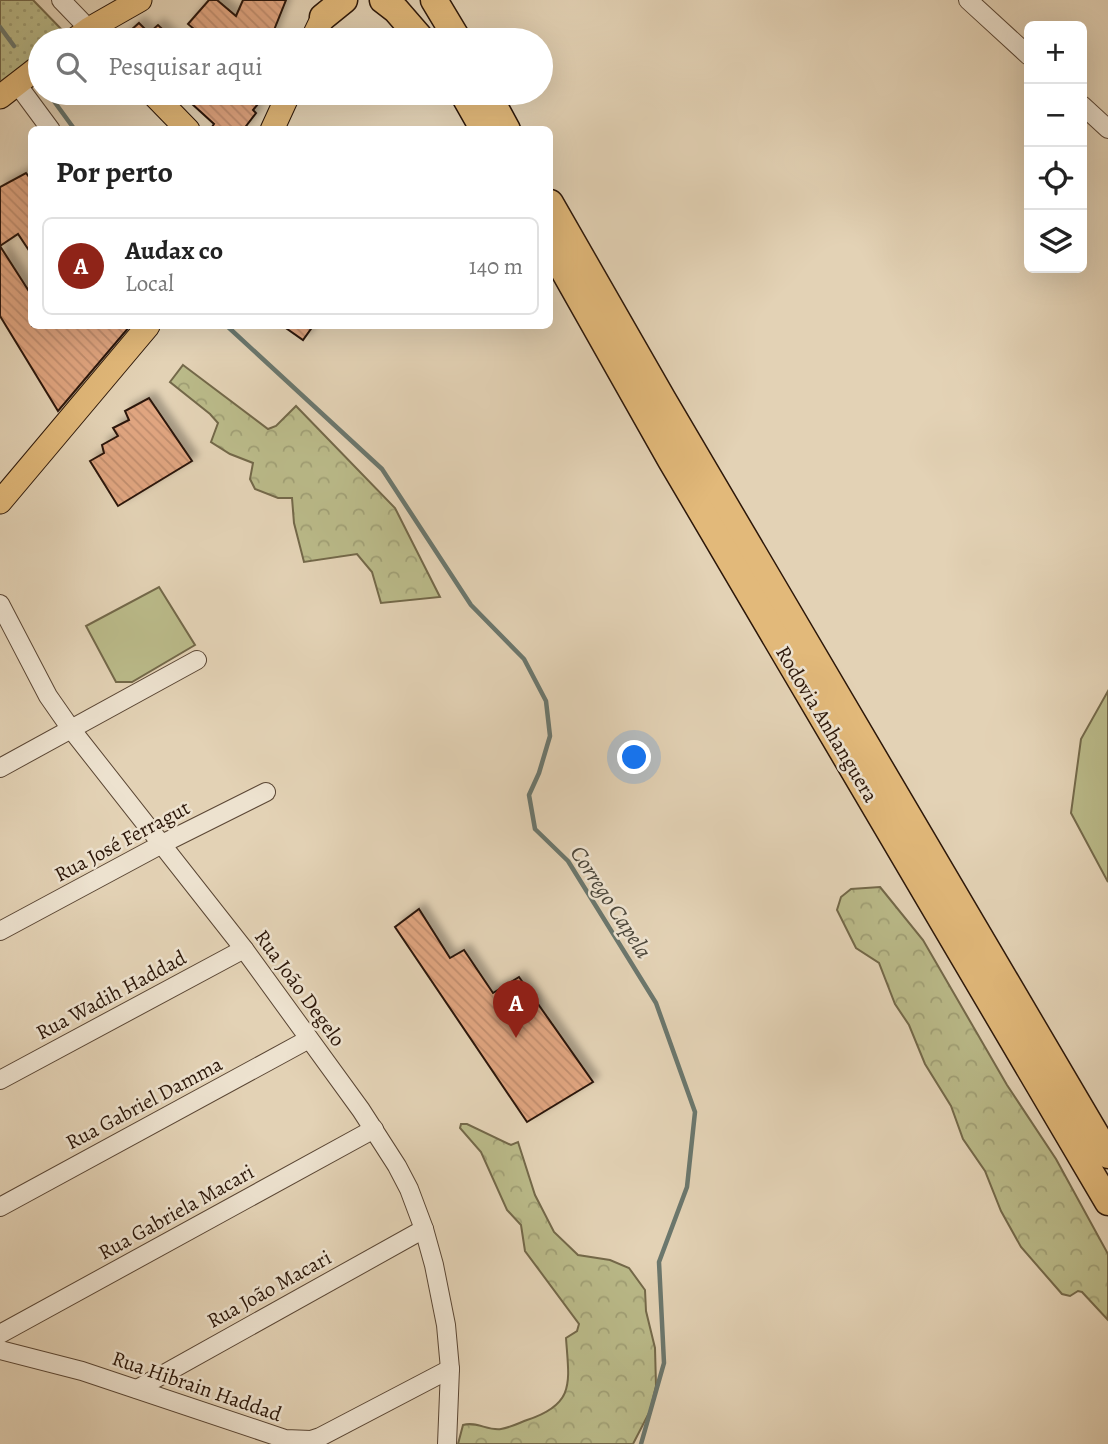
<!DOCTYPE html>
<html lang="pt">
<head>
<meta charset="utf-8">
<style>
	body { margin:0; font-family:Alegreya,serif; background:#f2f2f2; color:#222 }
	.controls { position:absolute; right:21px; top:21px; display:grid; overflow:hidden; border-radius:10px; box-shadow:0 7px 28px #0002 }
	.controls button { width:63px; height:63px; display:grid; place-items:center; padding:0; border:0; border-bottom:2px solid #e0e0e0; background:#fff; color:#222; font:35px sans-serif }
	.you { position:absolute; left:635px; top:758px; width:24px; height:24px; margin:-18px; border:5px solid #fff; border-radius:50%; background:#1a73e8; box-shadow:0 0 0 10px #1a73e833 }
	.badge { display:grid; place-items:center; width:46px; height:46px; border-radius:50%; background:#8f2418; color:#fff; font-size:23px; font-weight:700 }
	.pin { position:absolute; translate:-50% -58px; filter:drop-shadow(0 2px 4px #0008) }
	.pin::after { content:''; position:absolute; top:37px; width:24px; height:21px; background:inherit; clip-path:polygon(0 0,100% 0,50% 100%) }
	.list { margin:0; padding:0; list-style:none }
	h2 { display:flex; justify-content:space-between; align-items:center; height:91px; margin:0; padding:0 28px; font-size:30px }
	h2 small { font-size:23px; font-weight:400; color:#767676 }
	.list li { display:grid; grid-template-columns:46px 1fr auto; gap:21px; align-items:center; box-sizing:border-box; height:98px; margin:0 14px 14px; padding:0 14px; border:2px solid #e0e0e0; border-radius:10px }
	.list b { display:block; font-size:26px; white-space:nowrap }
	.list p { margin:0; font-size:23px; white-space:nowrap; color:#767676 }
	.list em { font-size:23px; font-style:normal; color:#767676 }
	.icon { flex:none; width:38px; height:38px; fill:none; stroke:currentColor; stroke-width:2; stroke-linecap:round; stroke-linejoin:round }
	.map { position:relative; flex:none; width:1108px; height:1444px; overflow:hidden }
	.search { position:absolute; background:#fff; box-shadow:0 7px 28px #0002; left:28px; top:28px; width:525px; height:77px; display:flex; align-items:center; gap:18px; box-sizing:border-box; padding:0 24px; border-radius:38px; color:#767676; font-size:26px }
	.panel { position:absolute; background:#fff; box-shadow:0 7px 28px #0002; left:28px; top:126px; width:525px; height:203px; border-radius:10px }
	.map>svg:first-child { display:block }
	.grass { fill:#baba89; stroke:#736849; stroke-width:2 }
	.forest { fill:url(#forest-crowns); stroke:#736849; stroke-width:2 }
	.park { fill:url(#park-dots); stroke:#736849; stroke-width:2 }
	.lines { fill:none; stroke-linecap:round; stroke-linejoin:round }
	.stream { stroke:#6b776d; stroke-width:4.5 }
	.building { fill:url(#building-back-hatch); stroke:#2c1709; stroke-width:2; filter:url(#shadow) }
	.minor-casing { stroke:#5a4634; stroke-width:20 }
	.major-casing { stroke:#2c1709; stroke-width:25 }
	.highway-casing { stroke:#2c1709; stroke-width:29 }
	.minor { stroke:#ede2cf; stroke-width:18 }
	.major { stroke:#e2b97a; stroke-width:23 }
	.highway { stroke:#e2b97a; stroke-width:26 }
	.labels { text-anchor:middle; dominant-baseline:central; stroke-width:5; stroke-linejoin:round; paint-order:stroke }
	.street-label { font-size:21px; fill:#2c1709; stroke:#ede2cf }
	.water-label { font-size:23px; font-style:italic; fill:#4c473b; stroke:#ede2cf }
</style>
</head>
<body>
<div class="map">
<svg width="1108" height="1444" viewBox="0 0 1108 1444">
	<defs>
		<pattern id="forest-crowns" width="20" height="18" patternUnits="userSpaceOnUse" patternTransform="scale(1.75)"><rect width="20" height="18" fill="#baba89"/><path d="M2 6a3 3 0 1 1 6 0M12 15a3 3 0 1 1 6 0" fill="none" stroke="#a09f75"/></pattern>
		<pattern id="park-dots" width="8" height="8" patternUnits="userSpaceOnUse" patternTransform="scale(1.75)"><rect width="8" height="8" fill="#baba89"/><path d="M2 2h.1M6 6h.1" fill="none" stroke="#a09f75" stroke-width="1.8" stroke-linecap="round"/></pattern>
		<pattern id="building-back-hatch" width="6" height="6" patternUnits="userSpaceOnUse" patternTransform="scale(1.75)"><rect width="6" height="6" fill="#e0a580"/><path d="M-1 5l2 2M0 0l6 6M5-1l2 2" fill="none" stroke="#c08d6d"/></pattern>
		<filter id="shadow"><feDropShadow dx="6" dy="-6" stdDeviation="3.5" flood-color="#0004"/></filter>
	</defs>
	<rect width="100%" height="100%" fill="#e3d2b5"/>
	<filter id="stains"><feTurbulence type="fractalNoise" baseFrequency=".00286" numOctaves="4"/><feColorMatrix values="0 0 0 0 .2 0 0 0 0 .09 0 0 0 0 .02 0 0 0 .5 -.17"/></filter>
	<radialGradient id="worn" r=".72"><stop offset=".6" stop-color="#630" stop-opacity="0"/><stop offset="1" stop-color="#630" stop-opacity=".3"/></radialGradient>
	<g class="grass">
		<path d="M159,587L195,645L132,682H116L86,626Z"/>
		<path d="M1108,691V882L1071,813L1081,739Z"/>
	</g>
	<g class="forest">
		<path d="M183,365L268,429L276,426L296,406L395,508L440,597L381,603L372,572L357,554L304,562L294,523L292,498H278L255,489L250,479L253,463L230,454L211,442L218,423L210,414L170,382Z"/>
		<path d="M880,887L923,940L1007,1085L1056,1159L1108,1254V1320L1082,1292L1078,1291L1070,1296L1062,1294L1021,1247L1001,1211L985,1171L963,1139L951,1106L925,1064L909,1025L895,1004L879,963L856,948L837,910L841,897L851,889Z"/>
		<path d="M461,1124H467L511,1145L518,1142L535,1195L554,1232L578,1255L610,1260L629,1268L645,1290L646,1311L655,1348L656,1386L650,1411L633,1444H458L463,1425C476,1421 488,1431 501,1429C509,1428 519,1423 527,1420C576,1404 569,1382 566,1338L577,1331L579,1324L525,1251L521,1225L507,1210L481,1152L460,1128Z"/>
	</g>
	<path class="park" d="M0,0H33L65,33L57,40H40V53L0,82Z"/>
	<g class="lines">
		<g class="stream">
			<path d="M0,27L14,46"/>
			<path d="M48,93L75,130"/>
			<path d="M227,326L382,469L471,605L524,659L546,701L550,736L539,773L529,795L535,829L568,861L656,1003L695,1112L687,1187L659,1262L664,1363L641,1444"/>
		</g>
	</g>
	<g class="building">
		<path d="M209,0H217L236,16L243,0H286L270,40H207L188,24Z"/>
		<path d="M139,23L149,33L158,25L174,40H120Z"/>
		<path d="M180,93H267L253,110L256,113L243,130H210L214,124Z"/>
		<path d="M26,173L32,181V255L18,234L0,246L32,296V326H130L58,411L0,316V187Z"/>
		<path d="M283,326H313L303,340Z"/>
		<path d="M149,398L192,461L118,506L90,461L104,453L102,445L118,436L113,428L129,420L125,411Z"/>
		<path d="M419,909L450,958L464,950L493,993L519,977L593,1082L527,1122L395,927Z"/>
	</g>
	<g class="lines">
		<defs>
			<g id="minor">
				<path d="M61,0L89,29"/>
				<path d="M968,0L1029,56"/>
				<path d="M17,84L51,130"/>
				<path d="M1082,105L1108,129"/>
				<path d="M0,604L48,696L71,729L244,949L361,1110L397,1166L409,1189L424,1229L434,1265L446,1325L450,1369L447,1444"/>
				<path d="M0,768L197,660"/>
				<path d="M0,931L162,844L266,792"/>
				<path d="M0,1080L244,949"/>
				<path d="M0,1207L309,1039"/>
				<path d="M0,1334L374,1129"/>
				<path d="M0,1350L82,1371L285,1439L311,1440L320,1437L450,1369"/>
				<path d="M137,1389L424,1229"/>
			</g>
			<g id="major">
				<path d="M74,40L89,29L140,0"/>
				<path d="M312,40L323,17"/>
				<path d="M152,93L188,130"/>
				<path d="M0,97L40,66"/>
				<path d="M272,130L289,93"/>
				<path d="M0,502L148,326"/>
			</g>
			<g id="highway">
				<path d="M383,0L396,10L422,40"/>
				<path d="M434,0L458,40"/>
				<path d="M323,17L344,0"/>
				<path d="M463,93L484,130"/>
				<path d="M487,93L507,130"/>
				<path d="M550,203L663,400L1108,1155"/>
				<path d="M550,246L671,460L1108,1202"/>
			</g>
		</defs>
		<use href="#minor" class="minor-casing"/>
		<use href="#major" class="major-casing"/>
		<use href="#highway" class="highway-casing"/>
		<use href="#minor" class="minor"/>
		<use href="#major" class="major"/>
		<use href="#highway" class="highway"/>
	</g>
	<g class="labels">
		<g class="street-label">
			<text transform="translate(827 724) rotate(59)">Rodovia Anhanguera</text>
			<text transform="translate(122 841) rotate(-28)">Rua José Ferragut</text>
			<text transform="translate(300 988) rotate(54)">Rua João Degelo</text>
			<text transform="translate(111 995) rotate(-28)">Rua Wadih Haddad</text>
			<text transform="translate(144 1103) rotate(-28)">Rua Gabriel Damma</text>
			<text transform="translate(176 1212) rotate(-29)">Rua Gabriela Macari</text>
			<text transform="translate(269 1289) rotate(-29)">Rua João Macari</text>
			<text transform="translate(197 1386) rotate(19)">Rua Hibrain Haddad</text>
		</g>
		<g class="water-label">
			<text transform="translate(611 902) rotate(57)">Corrego Capela</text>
		</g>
	</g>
	<rect width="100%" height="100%" filter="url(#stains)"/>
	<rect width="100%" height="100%" fill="url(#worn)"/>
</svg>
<div class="controls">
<button>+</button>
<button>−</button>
<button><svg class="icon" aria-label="locate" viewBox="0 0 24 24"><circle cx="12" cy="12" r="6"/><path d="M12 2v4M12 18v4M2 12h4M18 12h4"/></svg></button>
<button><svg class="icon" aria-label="layers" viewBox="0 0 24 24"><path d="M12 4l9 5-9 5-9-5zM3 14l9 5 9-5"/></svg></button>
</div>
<div class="you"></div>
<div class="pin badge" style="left:516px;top:1038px">A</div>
<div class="search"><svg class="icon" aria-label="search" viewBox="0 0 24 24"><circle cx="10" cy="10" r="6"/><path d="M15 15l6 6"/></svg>Pesquisar aqui</div>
<section class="panel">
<h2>Por perto<small></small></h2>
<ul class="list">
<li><span class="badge">A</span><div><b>Audax co</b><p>Local</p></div><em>140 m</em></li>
</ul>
</section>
</div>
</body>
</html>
